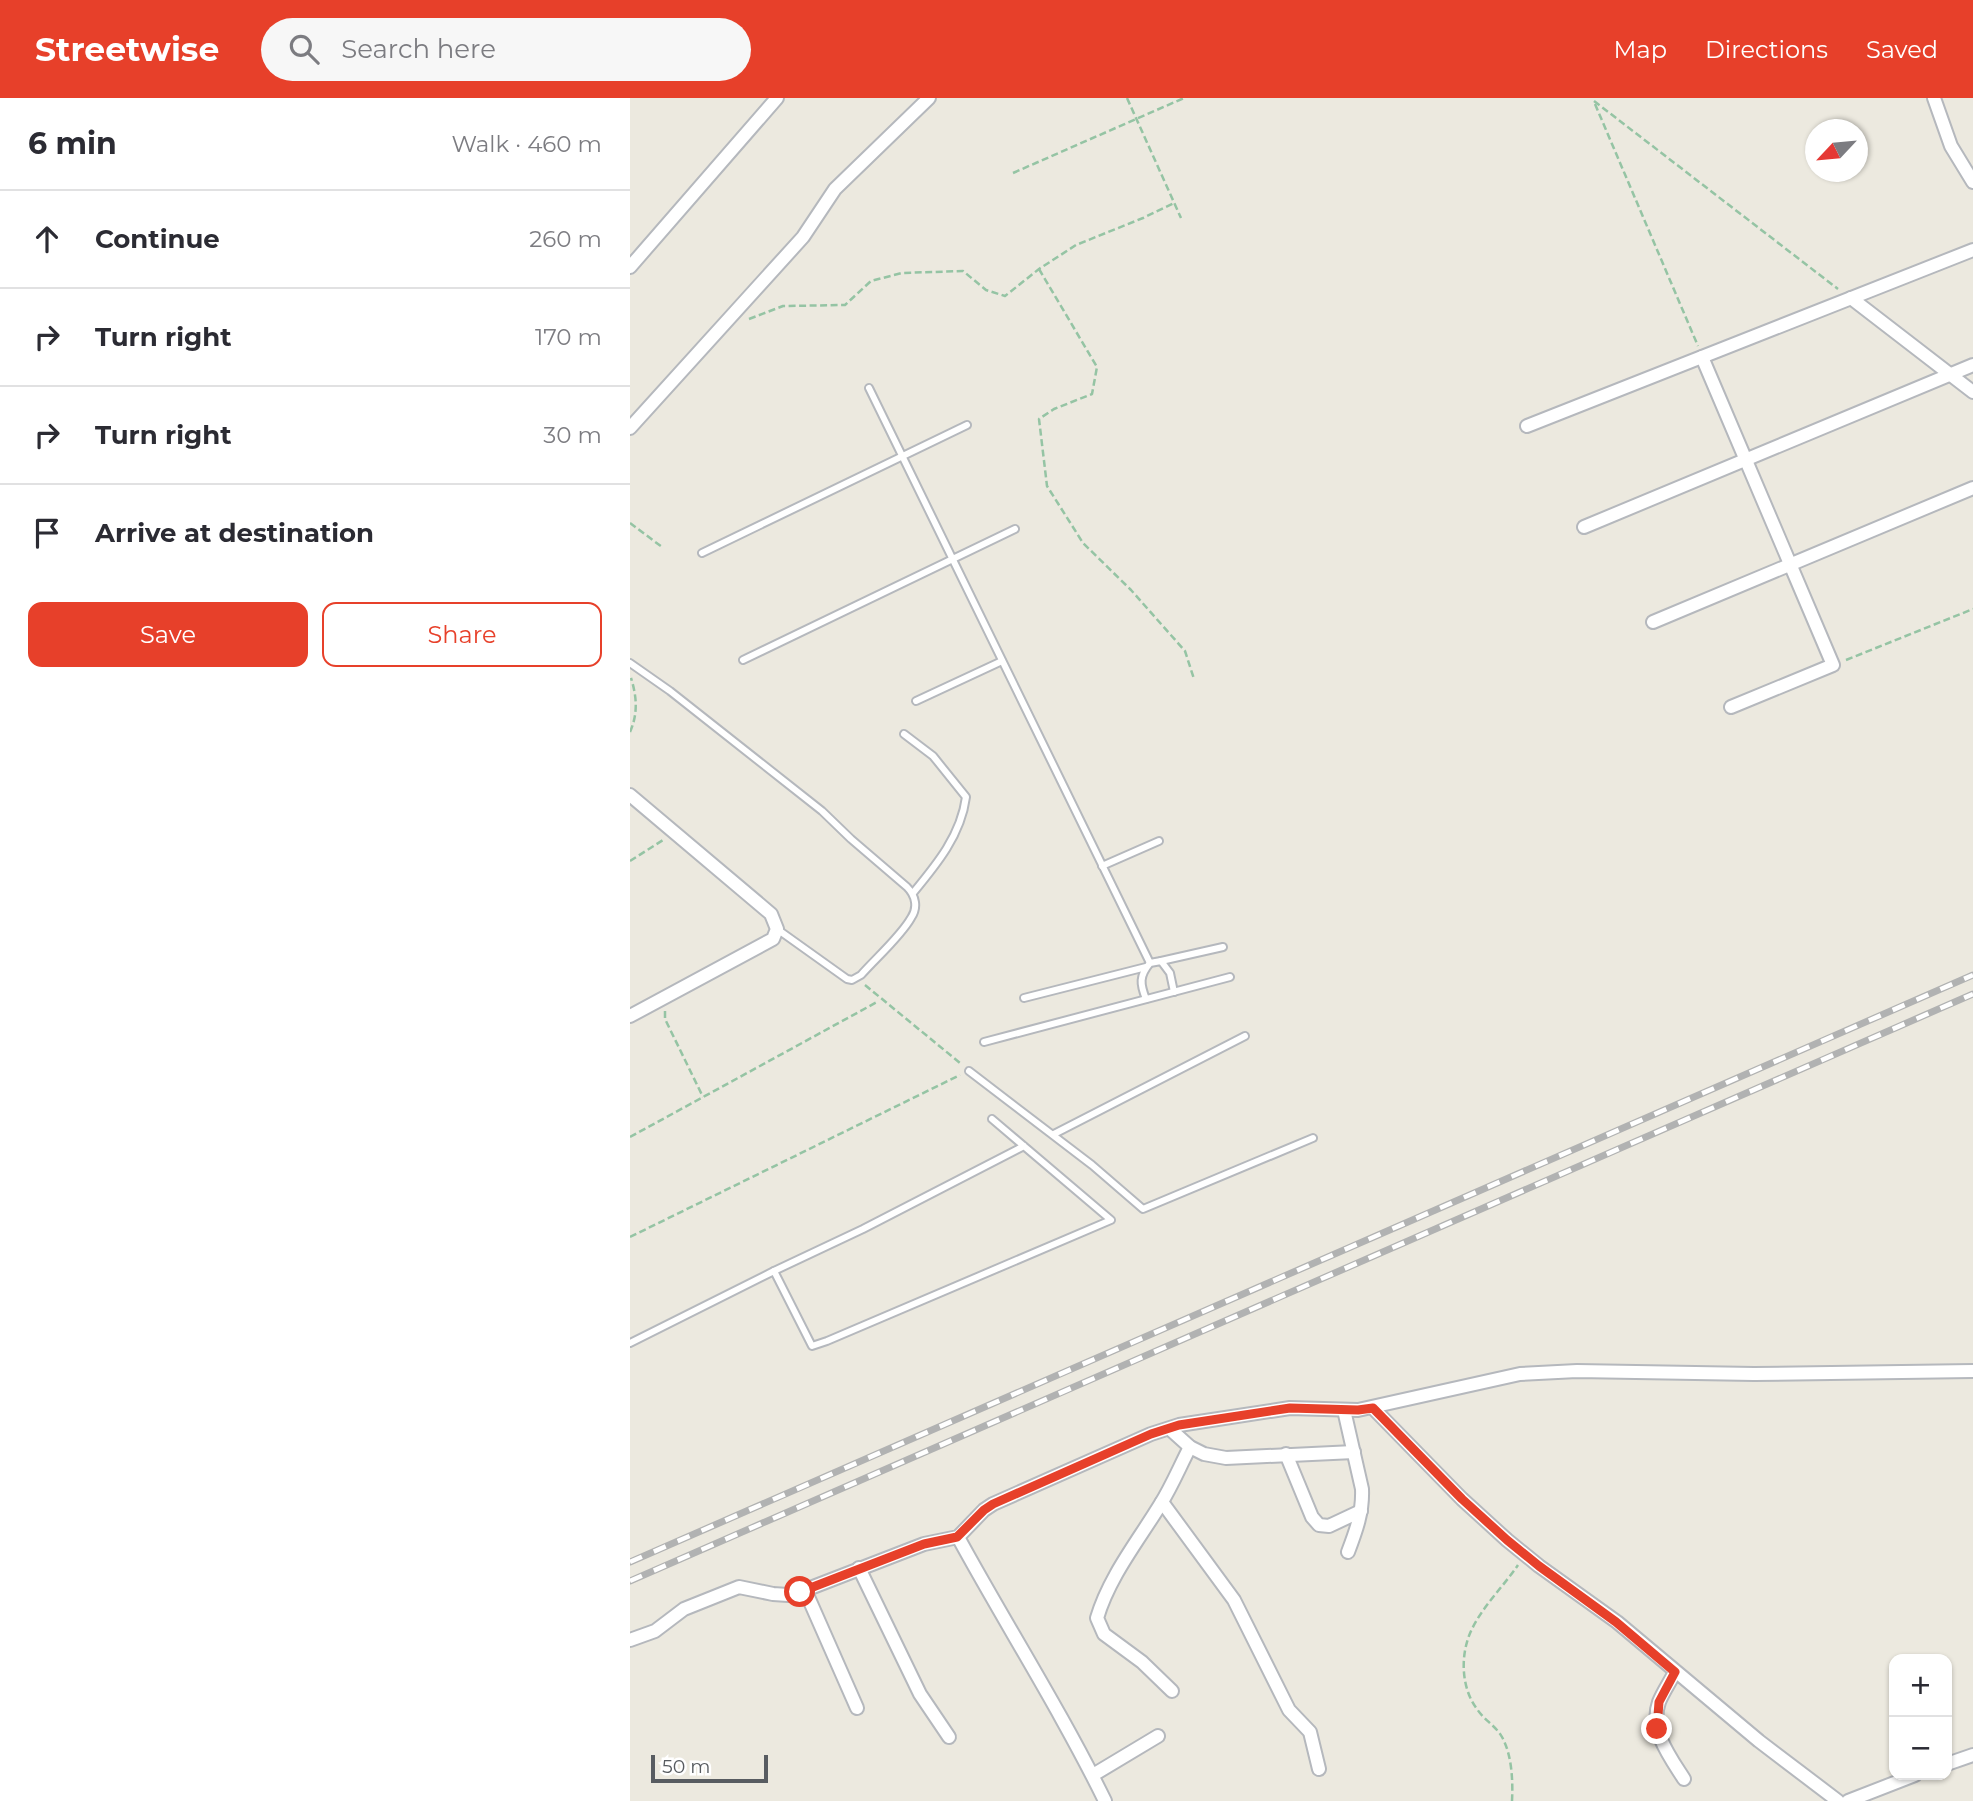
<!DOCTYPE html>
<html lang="en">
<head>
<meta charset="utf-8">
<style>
	body { margin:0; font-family:Montserrat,sans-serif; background:#f7f7f7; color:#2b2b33 }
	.controls { position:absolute; right:21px; bottom:21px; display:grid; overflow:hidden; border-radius:14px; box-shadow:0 2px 5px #0004 }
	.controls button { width:63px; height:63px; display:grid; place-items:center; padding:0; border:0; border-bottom:2px solid #e1e1e2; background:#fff; color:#2b2b33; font:35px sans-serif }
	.compass { position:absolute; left:1175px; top:21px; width:63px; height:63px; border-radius:50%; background:#fff; box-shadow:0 2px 5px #0004; rotate:244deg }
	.scale { position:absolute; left:21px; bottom:18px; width:117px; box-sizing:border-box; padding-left:7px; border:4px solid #585c61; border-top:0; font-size:19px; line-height:24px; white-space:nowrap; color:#585c61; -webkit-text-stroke:5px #fff; paint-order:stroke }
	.stop { position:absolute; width:21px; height:21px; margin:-16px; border:5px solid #e7402a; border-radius:50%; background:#fff }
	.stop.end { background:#e7402a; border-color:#fff; box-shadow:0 2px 7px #0008 }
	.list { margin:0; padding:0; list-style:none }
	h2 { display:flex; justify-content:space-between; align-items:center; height:91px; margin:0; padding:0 28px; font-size:30px }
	h2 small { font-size:23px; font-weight:400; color:#7c7c81 }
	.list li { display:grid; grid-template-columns:46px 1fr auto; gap:21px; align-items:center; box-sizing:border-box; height:98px; padding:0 28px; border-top:2px solid #e1e1e2 }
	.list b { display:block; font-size:26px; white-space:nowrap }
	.list em { font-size:23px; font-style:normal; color:#7c7c81 }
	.actions { display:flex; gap:14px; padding:21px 28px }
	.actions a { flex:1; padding:16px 0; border:2px solid #e7402a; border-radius:14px; text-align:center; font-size:24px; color:#e7402a }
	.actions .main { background:#e7402a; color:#fff }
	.icon { flex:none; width:38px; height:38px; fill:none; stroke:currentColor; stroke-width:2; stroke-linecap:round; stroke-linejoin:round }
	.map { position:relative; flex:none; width:1343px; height:1703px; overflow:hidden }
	header { display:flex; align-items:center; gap:42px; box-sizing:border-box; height:98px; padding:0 35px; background:#e7402a; color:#fff }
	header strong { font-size:33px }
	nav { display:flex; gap:38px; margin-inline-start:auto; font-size:24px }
	.search { width:490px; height:63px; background:#f7f7f7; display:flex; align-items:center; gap:18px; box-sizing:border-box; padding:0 24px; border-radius:38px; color:#7c7c81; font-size:26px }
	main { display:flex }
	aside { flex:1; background:#fff }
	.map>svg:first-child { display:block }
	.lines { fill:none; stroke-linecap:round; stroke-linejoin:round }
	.service-casing { stroke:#b5b8bd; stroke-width:10 }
	.minor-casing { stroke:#b5b8bd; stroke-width:16 }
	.path { stroke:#95c4a4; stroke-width:2.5; stroke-dasharray:7 3.5; stroke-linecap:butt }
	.service { stroke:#fff; stroke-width:6 }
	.minor { stroke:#fff; stroke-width:12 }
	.rail-casing { stroke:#b1b2b2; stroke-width:7 }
	.rail { stroke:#fff; stroke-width:4.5; stroke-dasharray:13; stroke-linecap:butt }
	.route { stroke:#e7402a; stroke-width:9 }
</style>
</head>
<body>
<header>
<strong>Streetwise</strong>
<div class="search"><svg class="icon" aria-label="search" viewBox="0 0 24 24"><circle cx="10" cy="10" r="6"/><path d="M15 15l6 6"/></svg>Search here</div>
<nav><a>Map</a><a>Directions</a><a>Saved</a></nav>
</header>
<main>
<aside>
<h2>6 min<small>Walk · 460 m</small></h2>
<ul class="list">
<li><svg class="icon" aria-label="ahead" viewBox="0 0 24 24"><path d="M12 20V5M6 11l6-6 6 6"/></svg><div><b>Continue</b></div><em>260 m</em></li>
<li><svg class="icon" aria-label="right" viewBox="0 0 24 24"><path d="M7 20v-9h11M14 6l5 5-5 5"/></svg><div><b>Turn right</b></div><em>170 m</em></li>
<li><svg class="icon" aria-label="right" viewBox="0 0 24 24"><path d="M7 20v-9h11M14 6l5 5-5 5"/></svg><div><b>Turn right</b></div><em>30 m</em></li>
<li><svg class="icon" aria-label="arrive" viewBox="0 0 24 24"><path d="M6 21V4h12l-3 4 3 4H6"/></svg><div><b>Arrive at destination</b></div></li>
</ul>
<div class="actions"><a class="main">Save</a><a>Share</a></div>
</aside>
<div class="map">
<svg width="1343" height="1703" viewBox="0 0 1343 1703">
	<rect width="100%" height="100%" fill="#ece9df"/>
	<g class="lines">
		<defs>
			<g id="service">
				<path d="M239,290L520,865"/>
				<path d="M72,455L337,327"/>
				<path d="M113,562L385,431"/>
				<path d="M0,565L40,593L192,713L221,741L277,789C286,798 288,810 281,820C271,838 246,860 231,877L222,882L217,881L147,831"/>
				<path d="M286,603L372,563"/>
				<path d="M274,636L303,658L336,699C331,737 307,766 283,795"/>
				<path d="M472,768L529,743"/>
				<path d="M531,863L593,849"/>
				<path d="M394,900L516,869"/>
				<path d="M516,901C510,886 509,878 520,865L531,863L540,875L544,894"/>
				<path d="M354,944L600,879"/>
				<path d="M339,973L462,1067L513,1111L683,1040"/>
				<path d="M362,1021L481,1122L197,1243L182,1248L144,1173L233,1131L394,1048"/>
				<path d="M424,1036L615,938"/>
				<path d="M0,1245L144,1173"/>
			</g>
			<g id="minor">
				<path d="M1304,0L1321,48L1343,84"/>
				<path d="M0,169L147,0"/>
				<path d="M1221,200L1343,294"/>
				<path d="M1072,259L1203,567L1101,609"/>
				<path d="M897,328L1343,152"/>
				<path d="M0,330L173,139L205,91L299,0"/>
				<path d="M954,429L1343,267"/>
				<path d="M1023,524L1343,390"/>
				<path d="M0,697L141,816L147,831L143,841L0,918"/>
				<path d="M743,1310L832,1401L877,1442L909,1468L987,1524L1129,1643L1208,1703"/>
				<path d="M714,1312L732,1391C733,1414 726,1433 718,1454"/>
				<path d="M540,1331L560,1349L574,1356L596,1360L724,1354"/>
				<path d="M656,1356L682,1419L689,1427L699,1428L731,1413"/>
				<path d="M532,1404L604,1502L659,1612L680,1634L689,1671"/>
				<path d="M328,1439C376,1527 431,1613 475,1703"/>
				<path d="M229,1470L290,1596L319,1639"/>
				<path d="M175,1492L227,1610"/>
				<path d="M0,1542L25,1533L54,1511L109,1489L143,1496L158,1497L170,1494L294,1446L328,1439L354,1412L363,1406L521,1336L549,1327L660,1310L728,1312L890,1276L947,1273L1124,1276L1343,1273"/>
				<path d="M1045,1574C1040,1584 1033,1594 1029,1604C1019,1632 1040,1659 1054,1681"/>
				<path d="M542,1593L512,1564L474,1536L467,1520C479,1479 508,1443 530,1407C542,1388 550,1368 560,1349"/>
				<path d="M1317,1666L1343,1657"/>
				<path d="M463,1677L528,1638"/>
				<path d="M1218,1703L1285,1677"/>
			</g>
		</defs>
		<use href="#service" class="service-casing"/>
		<use href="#minor" class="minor-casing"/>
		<g class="path">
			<path d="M497,0L551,120"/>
			<path d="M964,3L1208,191"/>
			<path d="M965,6L1068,248"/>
			<path d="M383,75L554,0"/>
			<path d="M409,171L467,269L462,296L424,311L409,321L417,388L453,445L501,492L555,553L564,581"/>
			<path d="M119,221L153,208L215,207L241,183L272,175L333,173L356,192L375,198L409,171L446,147L513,120L544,105"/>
			<path d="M0,425L32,449"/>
			<path d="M1216,562L1343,511"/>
			<path d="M0,634C8,616 7,599 1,580"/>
			<path d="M0,763L33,742"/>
			<path d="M235,887L330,965"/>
			<path d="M35,913V921L73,999"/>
			<path d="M0,1039L247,904"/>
			<path d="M0,1139L330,977"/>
			<path d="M882,1703C883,1683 882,1657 872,1639C866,1628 854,1622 847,1611C831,1590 830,1557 841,1533C852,1509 873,1489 888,1467"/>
		</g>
		<use href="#service" class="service"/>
		<use href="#minor" class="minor"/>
		<defs>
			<g id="rail">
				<path d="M0,1464L1343,877"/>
				<path d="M0,1483L1343,896"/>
			</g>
		</defs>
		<use href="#rail" class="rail-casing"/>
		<use href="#rail" class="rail"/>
	</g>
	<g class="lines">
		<path class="route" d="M170,1494L294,1446L327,1439L354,1412L363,1406L521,1336L549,1327L660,1310L728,1312L743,1310L832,1401L877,1442L909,1468L986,1524L1045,1574L1029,1604L1027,1631"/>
	</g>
</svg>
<div class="controls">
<button>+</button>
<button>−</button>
</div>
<svg class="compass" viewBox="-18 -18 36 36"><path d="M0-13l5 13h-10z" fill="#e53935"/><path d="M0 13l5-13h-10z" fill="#7c7c81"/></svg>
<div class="scale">50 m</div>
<div class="stop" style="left:170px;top:1494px"></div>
<div class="stop end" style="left:1027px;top:1631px"></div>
</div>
</main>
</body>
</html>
